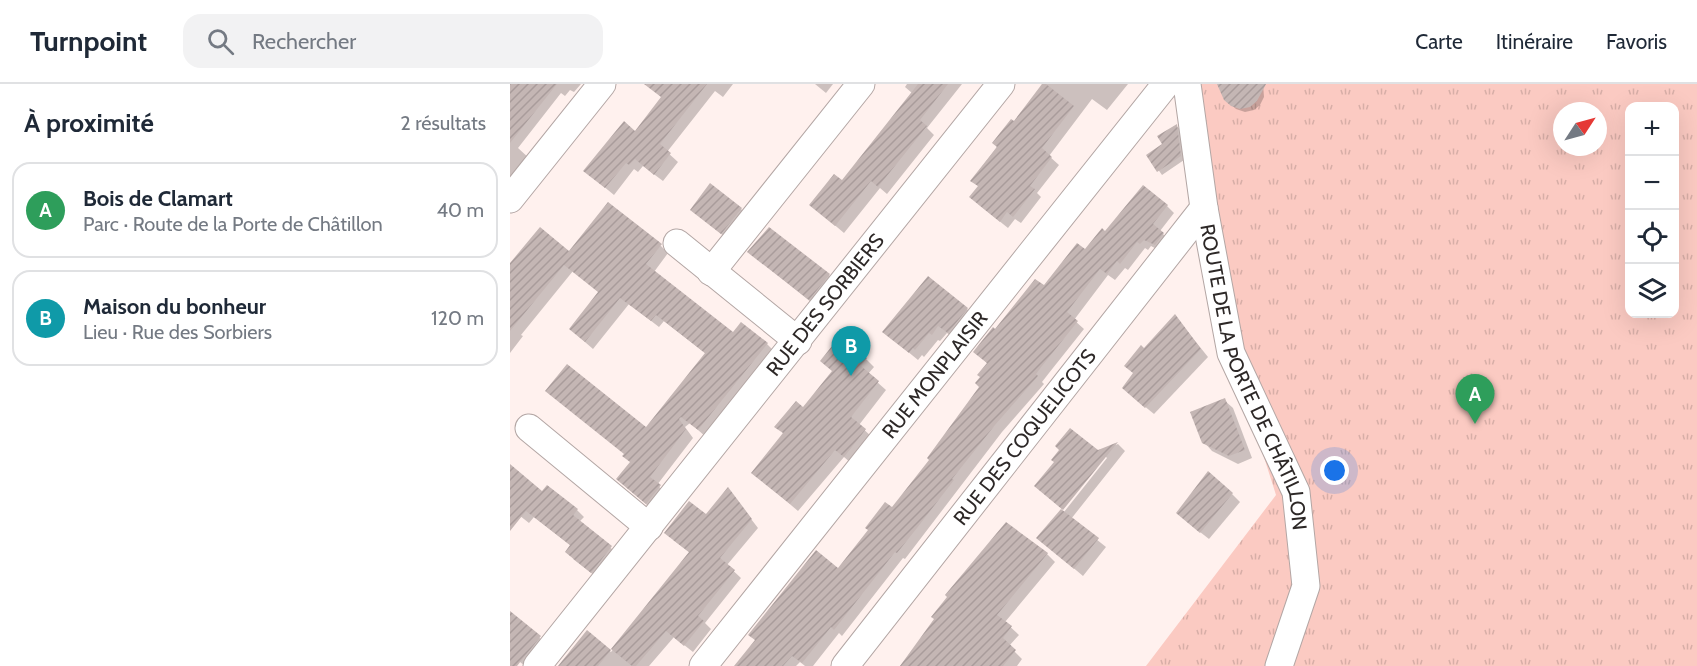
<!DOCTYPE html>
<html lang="fr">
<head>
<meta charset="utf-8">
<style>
	body { margin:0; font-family:Cabin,sans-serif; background:#f2f2f3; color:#1f2937 }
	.controls { position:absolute; right:18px; top:18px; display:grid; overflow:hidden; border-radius:12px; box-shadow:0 6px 24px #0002 }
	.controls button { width:54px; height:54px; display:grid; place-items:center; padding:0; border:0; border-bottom:2px solid #e0e1e3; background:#fff; color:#1f2937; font:30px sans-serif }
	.compass { position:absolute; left:1043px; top:18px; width:54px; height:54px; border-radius:50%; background:#fff; box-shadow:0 6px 24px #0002; rotate:54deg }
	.you { position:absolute; left:825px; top:387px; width:21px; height:21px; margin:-15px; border:4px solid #fff; border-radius:50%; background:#1a73e8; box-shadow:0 0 0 9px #1a73e833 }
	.badge { display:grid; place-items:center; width:39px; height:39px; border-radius:50%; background:#db2777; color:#fff; font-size:20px; font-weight:700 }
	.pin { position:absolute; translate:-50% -50px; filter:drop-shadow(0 2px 3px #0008) }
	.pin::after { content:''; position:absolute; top:32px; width:21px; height:18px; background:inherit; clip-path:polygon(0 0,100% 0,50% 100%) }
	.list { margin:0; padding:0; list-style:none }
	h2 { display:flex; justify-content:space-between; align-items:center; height:78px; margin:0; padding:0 24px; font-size:26px }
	h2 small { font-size:20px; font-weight:400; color:#747a83 }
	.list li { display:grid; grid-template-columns:39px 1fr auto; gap:18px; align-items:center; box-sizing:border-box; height:96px; margin:0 12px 12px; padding:0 12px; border:2px solid #e0e1e3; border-radius:18px }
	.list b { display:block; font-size:22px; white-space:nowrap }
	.list p { margin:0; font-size:20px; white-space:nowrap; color:#747a83 }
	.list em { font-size:20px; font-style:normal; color:#747a83 }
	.icon { flex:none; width:33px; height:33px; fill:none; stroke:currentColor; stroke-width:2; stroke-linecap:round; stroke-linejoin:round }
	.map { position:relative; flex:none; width:1187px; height:582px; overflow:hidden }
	header { display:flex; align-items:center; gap:36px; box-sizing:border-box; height:84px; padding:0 30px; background:#fff; border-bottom:2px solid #e0e1e3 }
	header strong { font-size:28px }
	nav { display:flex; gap:33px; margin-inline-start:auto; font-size:21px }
	.search { width:420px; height:54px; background:#f2f2f3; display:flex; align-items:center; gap:15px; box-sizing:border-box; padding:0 21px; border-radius:18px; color:#747a83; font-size:22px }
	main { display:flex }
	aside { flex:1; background:#fff }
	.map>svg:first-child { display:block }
	.park { fill:url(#park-tufts); fill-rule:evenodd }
	.shadow { fill:#0003 }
	.building { fill:url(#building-hatch) }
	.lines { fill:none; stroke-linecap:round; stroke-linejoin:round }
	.minor-casing { stroke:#b3a6a4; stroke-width:29 }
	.minor { stroke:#fff; stroke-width:27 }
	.labels { text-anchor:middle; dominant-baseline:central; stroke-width:6; stroke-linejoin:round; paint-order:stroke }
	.street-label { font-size:20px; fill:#2d2827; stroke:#fff }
</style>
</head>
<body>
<header>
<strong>Turnpoint</strong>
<div class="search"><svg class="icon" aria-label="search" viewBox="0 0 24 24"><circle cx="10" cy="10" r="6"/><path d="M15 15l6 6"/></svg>Rechercher</div>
<nav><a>Carte</a><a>Itinéraire</a><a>Favoris</a></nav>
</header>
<main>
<aside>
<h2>À proximité<small>2 résultats</small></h2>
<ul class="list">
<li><span class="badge" style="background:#2e9e5b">A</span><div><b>Bois de Clamart</b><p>Parc · Route de la Porte de Châtillon</p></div><em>40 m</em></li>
<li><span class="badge" style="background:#0f9aa8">B</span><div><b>Maison du bonheur</b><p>Lieu · Rue des Sorbiers</p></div><em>120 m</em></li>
</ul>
</aside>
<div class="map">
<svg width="1187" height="582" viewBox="0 0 1187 582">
	<defs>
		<pattern id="park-tufts" width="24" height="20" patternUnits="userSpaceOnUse" patternTransform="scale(1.5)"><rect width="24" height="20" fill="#fbcac2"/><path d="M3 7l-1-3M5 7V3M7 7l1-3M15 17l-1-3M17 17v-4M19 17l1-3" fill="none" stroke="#d7aea7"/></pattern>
		<pattern id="building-hatch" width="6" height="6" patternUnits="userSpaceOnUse" patternTransform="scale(1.5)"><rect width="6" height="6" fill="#c4b6b4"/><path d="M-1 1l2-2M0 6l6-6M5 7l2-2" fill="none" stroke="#a99c9b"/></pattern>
	</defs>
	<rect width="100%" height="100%" fill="#fff1ee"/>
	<path class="park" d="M677,0H1187V582H636L766,411L721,269ZM1120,22H1164V230H1120ZM1052,27H1088V63H1052Z"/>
	<g class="shadow">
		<path d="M0,0H71L64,8L60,6L55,12L51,9L8,64L20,75L0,100Z"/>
		<path d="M147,0H223L213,13L205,7L157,68L168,78L153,97L133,82L128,88L124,85L104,111L75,87L126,49L152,14Z"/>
		<path d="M305,0H323L316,9Z"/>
		<path d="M397,0H452L417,44L424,51L377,110L370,104L334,149L301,121L332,98L402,9L395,3Z"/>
		<path d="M534,0H618L597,26L582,15L539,72L549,81L527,109L531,113L511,139L505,135L498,144L468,120L469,103L462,96Z"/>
		<path d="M712,0H753L754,13L750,21L744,26L735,28L726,25L715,15Z"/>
		<path d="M666,42L670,45L674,76L652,91L638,71L654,61Z"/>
		<path d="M657,122L664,129L650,147L660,157L652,168L641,162L638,166L635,164L618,186L615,184L605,196L598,191L564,236L574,245L539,289L532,298L534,300L492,348L395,475L393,474L332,552L329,549L303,582H295L290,578L286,582H226L328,486L382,426L421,376L471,304L478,280L465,268L486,247L595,149Z"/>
		<path d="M231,125L239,133L220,157L190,133Z"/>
		<path d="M151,162L158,169L144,188L223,251L257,260L264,267L196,353L180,339L175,343L183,354L147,401L157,410L144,427L116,403L121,379L136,345L196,270L154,237L149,243L119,220L83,265L68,252L89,208L63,187L11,251L13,252L0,269V187L60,169Z"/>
		<path d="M239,168L319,191L327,199L307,223Z"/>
		<path d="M457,225L465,233L446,256L437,249L430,257L428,256L414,273L412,271L408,276L374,248Z"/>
		<path d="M665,232L698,273L644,330L622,312L635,266Z"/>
		<path d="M356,275L364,283L358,290L376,306L349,341L363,354L342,380L334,373L288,427L243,389L294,325Z"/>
		<path d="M714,316L723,324L742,374L728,380L702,367L694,358Z"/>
		<path d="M608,360L615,367L561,435L596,463L573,492L528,454L550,433L597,374L595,372L552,425L526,402L587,368Z"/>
		<path d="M0,382L33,409L67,426L74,433L69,438L108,470L89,495L63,475L61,462L24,433L19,439L0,424Z"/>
		<path d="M218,405L248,444L217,481L231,494L195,539L201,545L183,568L164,553L139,582H53L77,548L101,568L180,469L163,456L197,433Z"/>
		<path d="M722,410L730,418L699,455L676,437Z"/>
		<path d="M537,470L545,478L495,538L509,551L499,562L512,575L507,582H390L426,536Z"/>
		<path d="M0,529L38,561L15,582L0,570Z"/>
	</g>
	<g class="building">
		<path d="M0,0H47L0,59Z"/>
		<path d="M134,0H197L150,60L161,69L144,91L125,75L119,81L116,79L95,104L73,87L114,37L125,47L151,13Z"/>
		<path d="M408,0H438L410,36L417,42L368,103L361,97L325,142L299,121L324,90L332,96Z"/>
		<path d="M532,0H536L564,22L532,64L542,73L520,102L525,105L503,133L497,128L490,138L459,113L468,102L460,97L487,63L482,59L501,35L504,37Z"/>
		<path d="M707,0H756L747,17L740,23L730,25L721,22L714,16Z"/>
		<path d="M667,40L671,72L647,88L636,71L652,60L647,52Z"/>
		<path d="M200,99L232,124L211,150L180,126Z"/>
		<path d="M633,101L658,121L643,140L654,149L645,161L634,156L630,160L627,158L610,180L607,177L597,190L590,185L557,228L568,237L532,282L526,290L528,292L485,341L442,395L444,396L407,444L387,469L385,468L324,546L321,543L292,579L282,572L273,582H224L245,556L238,551L306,466L328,484L358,446L355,444L375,418L382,423L419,376L417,374L469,303L465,299L470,293L467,291L477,279L463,268L483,243L485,245L525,195L534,201L567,159L575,165L592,144L595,147Z"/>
		<path d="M98,118L152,160L136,180L223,248L231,238L258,259L188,346L171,333L169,335L176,345L140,393L151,401L136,420L106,395L120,378L112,372L114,370L35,307L57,280L136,343L195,269L146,231L141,237L110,214L75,258L59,245L88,208L54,181L0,247V179L30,143L59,167Z"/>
		<path d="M259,143L320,190L299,216L237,168Z"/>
		<path d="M418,192L458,224L438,249L428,242L422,251L419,249L405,266L403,264L399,269L372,248Z"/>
		<path d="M665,230L691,265L635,324L612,304L623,289L614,282L631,261L634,264Z"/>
		<path d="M330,252L357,274L351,282L369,297L341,333L356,345L334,373L325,366L280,420L241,389L273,349L264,343L286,317L293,323L322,287L310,277Z"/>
		<path d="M715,314L735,366L719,372L692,359L680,328Z"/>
		<path d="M560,344L588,366L608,358L553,426L524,402L544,378L541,376L549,366L545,362Z"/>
		<path d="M0,380L32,407L37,401L68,425L63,431L102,462L81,489L55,468L60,461L16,427L0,447Z"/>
		<path d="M698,387L723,409L690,449L666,429Z"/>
		<path d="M218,403L242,435L210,474L225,486L188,532L194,537L174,562L156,547L126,582H122L101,565L179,468L154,449L179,417L196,430Z"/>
		<path d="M551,425L589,454L564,485L526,454Z"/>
		<path d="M496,438L538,469L487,531L502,542L493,554L506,566L493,582H390L424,535L421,533L437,513L435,511Z"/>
		<path d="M0,527L31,552L7,582H0Z"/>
		<path d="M77,546L101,566L88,582H48Z"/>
	</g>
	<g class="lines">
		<defs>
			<g id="minor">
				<path id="s1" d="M677,0L694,124L721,269L786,408L796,502L769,582"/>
				<path d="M0,115L92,0"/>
				<path d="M167,159L288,257"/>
				<path d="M201,188L351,0"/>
				<path d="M19,344L139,443"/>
				<path id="s2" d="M27,582L491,0"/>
				<path id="s3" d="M193,582L656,0"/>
				<path id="s4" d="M335,582L694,124"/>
			</g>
		</defs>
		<use href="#minor" class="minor-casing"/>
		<use href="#minor" class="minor"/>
	</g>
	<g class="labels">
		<g class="street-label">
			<text stroke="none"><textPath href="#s2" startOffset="462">RUE DES SORBIERS</textPath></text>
			<text stroke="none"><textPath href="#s3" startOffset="372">RUE MONPLAISIR</textPath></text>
			<text stroke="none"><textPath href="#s1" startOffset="303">ROUTE DE LA PORTE DE CHÂTILLON</textPath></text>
			<text stroke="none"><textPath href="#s4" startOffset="291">RUE DES COQUELICOTS</textPath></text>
		</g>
	</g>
</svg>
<div class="controls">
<button>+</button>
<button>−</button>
<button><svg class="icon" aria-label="locate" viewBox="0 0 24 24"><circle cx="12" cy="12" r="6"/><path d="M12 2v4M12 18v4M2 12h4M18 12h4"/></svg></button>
<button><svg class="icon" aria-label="layers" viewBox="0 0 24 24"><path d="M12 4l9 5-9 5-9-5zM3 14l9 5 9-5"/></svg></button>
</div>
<svg class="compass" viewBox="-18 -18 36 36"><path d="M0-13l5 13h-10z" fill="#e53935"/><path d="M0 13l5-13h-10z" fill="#747a83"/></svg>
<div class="you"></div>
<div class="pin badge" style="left:965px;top:340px;background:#2e9e5b">A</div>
<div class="pin badge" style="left:341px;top:292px;background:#0f9aa8">B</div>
</div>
</main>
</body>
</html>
